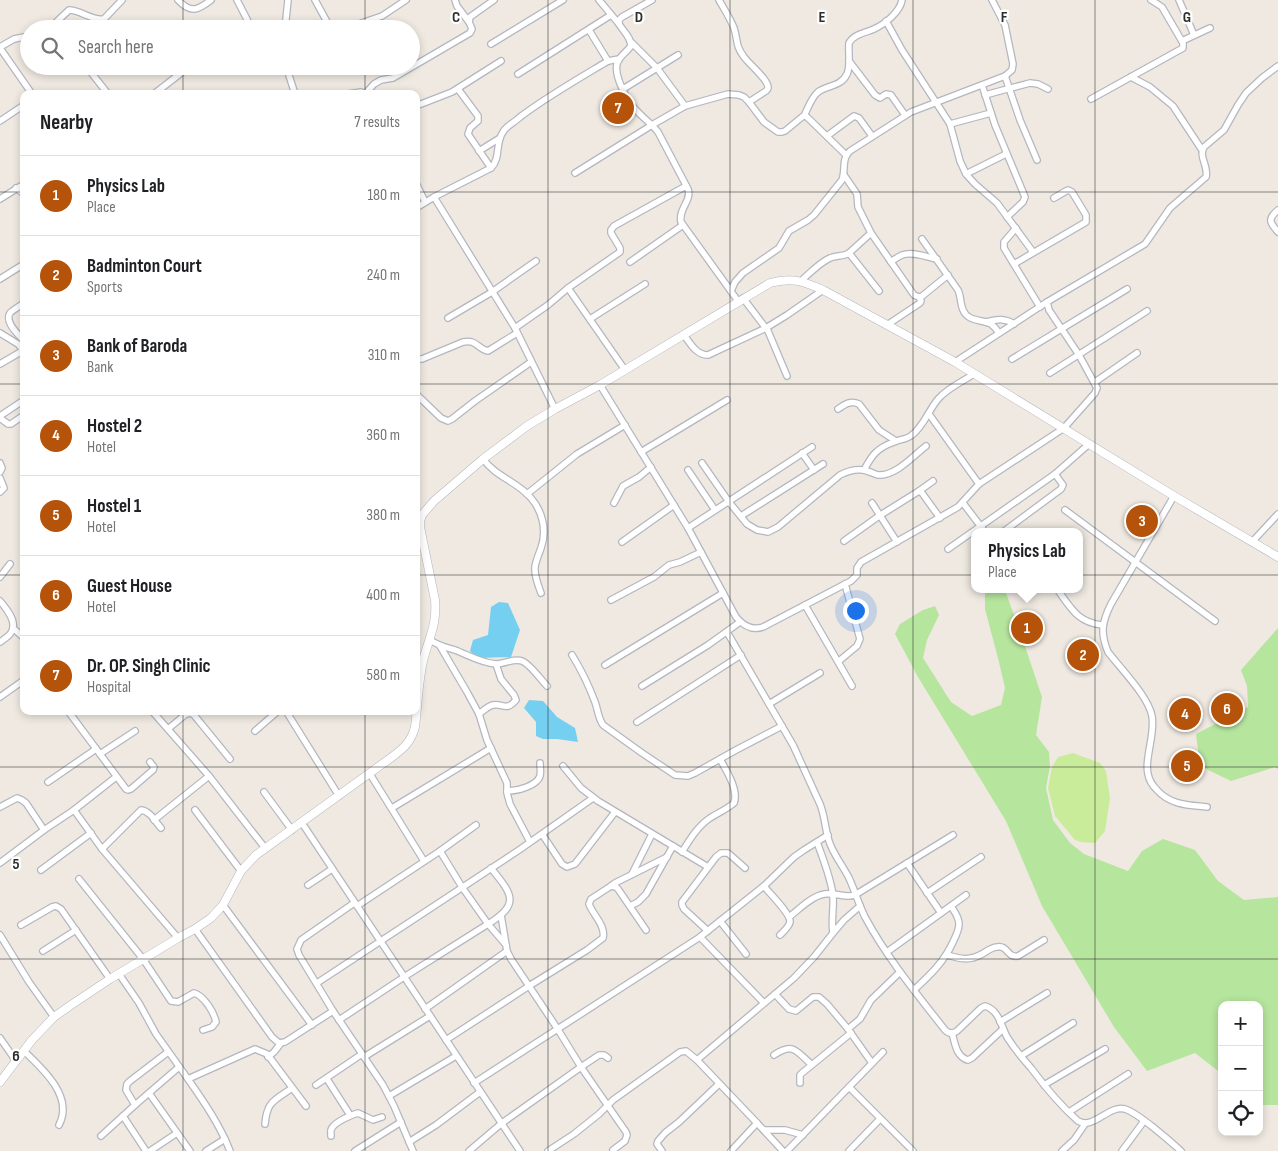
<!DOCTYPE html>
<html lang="en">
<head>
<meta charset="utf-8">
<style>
	body { margin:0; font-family:"Sofia Sans Condensed",sans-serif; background:#f6f6f6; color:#202124 }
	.controls { position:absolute; right:15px; bottom:15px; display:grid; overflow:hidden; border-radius:10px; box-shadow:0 2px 8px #0003 }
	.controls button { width:45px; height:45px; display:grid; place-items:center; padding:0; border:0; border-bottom:1px solid #e0e0e0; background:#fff; color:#202124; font:25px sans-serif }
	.you { position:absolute; left:855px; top:610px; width:18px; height:18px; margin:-12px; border:4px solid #fff; border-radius:50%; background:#1a73e8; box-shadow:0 0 0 8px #1a73e833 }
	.badge { display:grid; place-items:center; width:32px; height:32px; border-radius:50%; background:#b45309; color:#fff; font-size:16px; font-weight:700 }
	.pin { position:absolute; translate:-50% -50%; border:2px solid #fff; box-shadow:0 1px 5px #0006 }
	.popup { position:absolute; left:971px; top:528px; width:112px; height:65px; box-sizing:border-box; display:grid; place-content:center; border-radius:10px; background:#fff; filter:drop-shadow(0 1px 4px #0005); font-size:16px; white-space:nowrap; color:#757577 }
	.popup b { font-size:19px; color:#202124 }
	.popup::after { content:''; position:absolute; left:50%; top:100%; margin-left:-10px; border:10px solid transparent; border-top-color:#fff }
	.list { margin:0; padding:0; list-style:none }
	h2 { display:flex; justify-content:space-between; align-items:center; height:65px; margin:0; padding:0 20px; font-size:21px }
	h2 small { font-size:16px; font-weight:400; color:#757577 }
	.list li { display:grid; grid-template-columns:32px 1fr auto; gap:15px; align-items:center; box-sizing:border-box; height:80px; padding:0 20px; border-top:1px solid #e0e0e0 }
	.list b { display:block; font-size:19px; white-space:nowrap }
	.list p { margin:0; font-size:16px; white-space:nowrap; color:#757577 }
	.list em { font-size:16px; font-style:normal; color:#757577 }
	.icon { flex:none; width:28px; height:28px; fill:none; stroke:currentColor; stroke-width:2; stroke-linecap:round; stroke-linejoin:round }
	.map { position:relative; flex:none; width:1278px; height:1151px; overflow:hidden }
	.search { position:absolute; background:#fff; box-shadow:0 2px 8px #0003; left:20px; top:20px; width:400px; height:55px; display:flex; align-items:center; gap:12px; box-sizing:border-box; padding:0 18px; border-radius:28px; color:#757577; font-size:19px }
	.panel { position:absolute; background:#fff; box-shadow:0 2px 8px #0003; left:20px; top:90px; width:400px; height:625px; border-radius:10px }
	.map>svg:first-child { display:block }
	.green { fill:#b6e59e }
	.pitch { fill:#c9ec9a }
	.water { fill:#75cff0 }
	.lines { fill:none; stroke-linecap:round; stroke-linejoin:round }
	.minor-casing { stroke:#b4b7c1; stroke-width:8 }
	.tertiary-casing { stroke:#b4b7c1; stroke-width:9 }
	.minor { stroke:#fff; stroke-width:5.5 }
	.tertiary { stroke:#fff; stroke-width:8 }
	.grid { fill:none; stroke:#2e2e2e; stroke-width:1; stroke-opacity:0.55 }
	.grid-label { font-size:16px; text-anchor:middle; font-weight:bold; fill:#2e2e2e; stroke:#fff; stroke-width:4.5; stroke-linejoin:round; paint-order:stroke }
</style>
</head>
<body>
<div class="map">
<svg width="1278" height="1151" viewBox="0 0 1278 1151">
	<rect width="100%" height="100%" fill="#efe9e1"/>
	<g class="green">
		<path d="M985,589H1003L1005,590L1024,643L1042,697L1036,735L1049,752L1050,766L1046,788L1053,820L1070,843L1084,854L1128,871L1142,851L1163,839L1195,850L1218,881L1244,900L1278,897V1105H1263L1259,1103V1005H1222V1074L1195,1053L1147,1071L1114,1027L1042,906L1006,821L918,677L895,634L900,624L923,610L935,606L939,615L927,640L923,658L951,702L972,716L1001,705L1005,688L999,662L985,609Z"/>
		<path d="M1278,628V769L1275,767L1231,781L1200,766L1196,734L1248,707L1247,686L1241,670Z"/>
	</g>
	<g class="pitch">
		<path d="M1085,639L1096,663L1082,669L1071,647Z"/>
		<path d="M1073,753L1100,763L1106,771L1110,798L1105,831L1095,843L1081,842L1075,840L1055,816L1048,788L1052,767L1058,757Z"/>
	</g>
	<g class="water">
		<path d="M499,602L508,603L520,630L511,657L477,658L470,651L473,640L488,635L491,607Z"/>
		<path d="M529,700L543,701L557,717L575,728L578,742L557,739H543L536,736V722L524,708Z"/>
	</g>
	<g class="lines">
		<defs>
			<g id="minor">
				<path d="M178,0C191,14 198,10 211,0"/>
				<path d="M237,0L252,29"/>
				<path d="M315,0L331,29"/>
				<path d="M455,0L457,6L469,22"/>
				<path d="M599,0L619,24"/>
				<path d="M652,0L622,17L619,20V24C623,31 631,37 631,46C627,52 619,56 617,64C614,76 627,101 636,110C643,118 651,123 658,132L688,189C692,201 678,209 681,222L738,301"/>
				<path d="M719,0C724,9 730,18 734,28C738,40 735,45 744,57C749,64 769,80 768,88C768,89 767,90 766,91L749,102"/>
				<path d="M1179,0L1194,35"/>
				<path d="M886,21L902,50L950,124L960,161L966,174L975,184L997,203L1033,252"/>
				<path d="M49,29L69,10C81,10 92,21 104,19L122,0"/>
				<path d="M242,29L249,24"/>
				<path d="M285,29L288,0"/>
				<path d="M344,29L382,16L406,0"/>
				<path d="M589,30L608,61"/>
				<path d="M1182,41L1210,28"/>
				<path d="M631,42L657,68L685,106"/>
				<path d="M491,44L563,0"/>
				<path d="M0,47L14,39L29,36"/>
				<path d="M0,48L32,94"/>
				<path d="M849,61L875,95L880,98L886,94L891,95L905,115"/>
				<path d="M86,66L108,94"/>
				<path d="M286,66L295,94"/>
				<path d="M518,74L611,15"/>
				<path d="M1005,76L1020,120L1037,160"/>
				<path d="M1131,77L1150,87L1173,106L1202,150"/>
				<path d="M982,85L995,125L1025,197L1023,202L1007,217"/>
				<path d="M458,89L478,116V121L470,128L468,134L491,168"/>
				<path d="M623,89L678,55"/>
				<path d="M154,94L190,66"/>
				<path d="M348,94L361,92L364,94"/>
				<path d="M365,94L374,84L381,80L393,78L470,33L472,29L469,22L470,17L494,0"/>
				<path d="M985,95L1030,83L1038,84L1048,89"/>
				<path d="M1091,99L1183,48V43L1162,7L1151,0"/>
				<path d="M416,106L452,92L501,61"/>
				<path d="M804,116C808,108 811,98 818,92C827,85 841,87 847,74C851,65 848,53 849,43C854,34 865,33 874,29C885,24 900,12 902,0"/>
				<path d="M0,121L24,105"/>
				<path d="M950,124L991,113"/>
				<path d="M827,136L854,116L859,118L872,136"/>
				<path d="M479,151L500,138"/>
				<path d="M575,173L652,125L685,106L728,94L739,95L744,97L749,102L764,122L778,132H782L785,131L802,117L804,116L807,117L846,155"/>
				<path d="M966,174L1006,154"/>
				<path d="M844,175L857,194L858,207L871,233L914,295L919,297H921L948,275"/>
				<path d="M416,183L425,202"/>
				<path d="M16,188L24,194"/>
				<path d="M434,197L515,328L555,409"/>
				<path d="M0,199L24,184"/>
				<path d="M416,208L434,197L491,168C501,158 495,143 503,132C506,126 515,122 520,117C548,96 578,79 608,61L619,59"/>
				<path d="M1278,210C1267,219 1270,223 1278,232"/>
				<path d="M1016,228L1004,242V248L1040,307"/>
				<path d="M922,239L958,290C961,296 960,303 963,310C968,322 981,319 991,324C995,327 997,330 999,333"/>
				<path d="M849,253L879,291"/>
				<path d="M630,262L683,225"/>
				<path d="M891,262C894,259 898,257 902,255C912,251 926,257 937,259"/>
				<path d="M1014,264L1086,222V215L1072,192L1068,190L1066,191L1054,198"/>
				<path d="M0,279L24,264"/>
				<path d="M801,281C810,273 819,263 830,258C836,255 843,257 849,253L871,233"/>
				<path d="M568,288L625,370"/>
				<path d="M731,291L735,282L743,273L779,248L789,231L808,220L814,215L842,180C846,170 841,159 850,151L911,112L1005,76L1012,70L1013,64L1005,25L992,0"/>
				<path d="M743,298L768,331L787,376"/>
				<path d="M24,303C20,306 14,309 10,313C4,322 19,335 24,341"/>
				<path d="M448,318L492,292L536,261"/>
				<path d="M590,319L645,284"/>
				<path d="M986,322C996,320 1004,317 1014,324"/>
				<path d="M887,325L920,303L921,301L919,297"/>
				<path d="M515,328L548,305L568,288L620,252V248L611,233V230L614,226L686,186"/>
				<path d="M0,333L18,344L24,351"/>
				<path d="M684,335C690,343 696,355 708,355L766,328L787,315L823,290"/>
				<path d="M416,359H422L463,342C477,339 477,349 488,351L517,333"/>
				<path d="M1012,359L1127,289"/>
				<path d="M955,362L1047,302"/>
				<path d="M0,364L24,350"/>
				<path d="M1050,373L1147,311"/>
				<path d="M1095,382L1137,353"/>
				<path d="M600,385L688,528L736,617C743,625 751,631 763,627L851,581L857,575V568L861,562L958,507L979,484L1064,428L1095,393L1097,388L1079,355L1049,310L1047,302L1145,244L1170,208L1206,177C1209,166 1198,157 1204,147L1224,130L1238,105L1246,93L1262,78L1278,66"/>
				<path d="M416,394L441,418L448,421L452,419L475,401L531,362"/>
				<path d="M838,409C845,404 851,400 859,404L879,430L896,441"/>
				<path d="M929,414L979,484"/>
				<path d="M0,416L24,400"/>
				<path d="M0,418L8,424H11L24,415"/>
				<path d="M641,452L727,400"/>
				<path d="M802,453L814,470"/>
				<path d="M483,459C496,477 518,482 531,498C543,512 547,531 541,548C539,554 536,560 535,567C534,575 538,585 541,593"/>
				<path d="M0,463L2,468L0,472"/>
				<path d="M702,463L729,502L747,524L757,530L763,531L768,532L778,527L840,475C848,471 857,468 867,471C871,472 874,474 878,475C896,476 913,456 926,446"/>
				<path d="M688,470L715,510"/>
				<path d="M864,470C872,455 877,448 894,442C900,439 906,440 912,435C924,426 929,409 939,398C948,388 963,381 974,374"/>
				<path d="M0,478L4,488L0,492"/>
				<path d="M919,491L933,481"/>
				<path d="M527,494L577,454L625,425"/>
				<path d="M1174,496L1111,604C1102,622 1100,633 1108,652C1121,669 1148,696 1152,716C1154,727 1151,739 1149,751C1148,758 1146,766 1148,774C1149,780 1153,786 1157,790C1170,805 1189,805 1207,807"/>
				<path d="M614,503L623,486L639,477L651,467"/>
				<path d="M872,503L897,542"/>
				<path d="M963,503L985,532"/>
				<path d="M1065,510L1215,621"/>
				<path d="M741,516L823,464"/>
				<path d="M688,528L812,447"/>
				<path d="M1003,532L1061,489L1063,485L1055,474"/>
				<path d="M844,541L879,516L919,491L922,493L940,518"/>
				<path d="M622,542L674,505"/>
				<path d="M1252,542L1278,514"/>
				<path d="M948,549L1055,474L1089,444"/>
				<path d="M0,577L10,564"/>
				<path d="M1057,589C1071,608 1077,622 1102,625"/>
				<path d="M611,600L654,577L669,565L680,562L701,552"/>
				<path d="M0,601C6,608 17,621 12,631C10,636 4,639 0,642"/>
				<path d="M805,605L852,686"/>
				<path d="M13,628L24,638"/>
				<path d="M727,632L793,745L820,804C825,816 825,829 829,841C833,854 843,866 849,878C855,891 859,905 865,917C887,958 917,994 945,1030C949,1034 953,1034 957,1031L981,1008L985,1006C999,1010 1001,1026 1007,1037C1014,1048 1022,1058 1031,1068C1045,1087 1060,1105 1078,1121C1094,1130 1108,1105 1125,1109C1138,1113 1170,1141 1181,1151"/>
				<path d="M430,640C439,646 445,647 455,650C468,655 481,663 496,664C504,664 514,658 522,661C530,664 541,680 547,686"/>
				<path d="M440,646L467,692L479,714L487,740L507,783V793L510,804L530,842"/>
				<path d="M572,655C582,671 589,686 595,702C598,710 598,718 603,725L642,753L675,775L688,776L695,773L736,750L782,726"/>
				<path d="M839,661L857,646L860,639L845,584"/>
				<path d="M605,665L723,593"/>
				<path d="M642,686L708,645L740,622"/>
				<path d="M0,697L24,680"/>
				<path d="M769,704L820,673"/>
				<path d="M68,711L126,789L128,790L131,789L153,770L154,767L150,762"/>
				<path d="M152,711L209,776L265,848"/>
				<path d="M286,711L339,796"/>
				<path d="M479,714C483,711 488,706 493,705C503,703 506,712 516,700L514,695L501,679L496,664"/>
				<path d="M637,722L741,655"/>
				<path d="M168,729L186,714L191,713L194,715L230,759"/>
				<path d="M255,731L278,711"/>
				<path d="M100,754L135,731"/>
				<path d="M563,766L581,788L598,801L708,867"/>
				<path d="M370,774L424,861"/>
				<path d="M48,782L96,749"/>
				<path d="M507,791C517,791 537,786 540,776C541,772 540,767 540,763"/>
				<path d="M264,792L292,830"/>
				<path d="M0,807L17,798L22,800L26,803L44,830"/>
				<path d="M392,808L491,748"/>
				<path d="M74,810L102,849L178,938"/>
				<path d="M195,810L241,871"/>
				<path d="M154,820L209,776"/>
				<path d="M302,823L520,1151"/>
				<path d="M542,834L562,864L567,867L575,864L615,812"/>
				<path d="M102,849L141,810C150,811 155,821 161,828"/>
				<path d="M440,851L476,825"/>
				<path d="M682,852C690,839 698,826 710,818C718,813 727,809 734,803C739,790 726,770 720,759"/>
				<path d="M0,863L44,830L74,810L116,777"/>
				<path d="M907,863L941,913"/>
				<path d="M491,868C512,894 521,904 488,924L506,945"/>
				<path d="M41,870L91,833"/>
				<path d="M632,874L652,834"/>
				<path d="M79,879L143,959L171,1001L178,1002L194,993C204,996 214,1012 216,1022L212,1027L203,1030"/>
				<path d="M308,885L332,869"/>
				<path d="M611,886L615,883L667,857"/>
				<path d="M764,886C769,893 791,914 790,922C789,927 783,932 780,935"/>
				<path d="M927,893L981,857"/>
				<path d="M354,903L301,940L297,949L299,955L333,1011L383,1085L394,1106L413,1151"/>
				<path d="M223,905L312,1025"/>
				<path d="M630,906L638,902L646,894L673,846"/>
				<path d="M501,915L507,951L511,959L529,986L587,950L603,938C606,926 593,915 589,904L591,899L611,886L616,887L618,889L646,930"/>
				<path d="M789,917C801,908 815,892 831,894C839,894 847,898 855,895L953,835"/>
				<path d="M720,921L746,954"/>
				<path d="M21,925L52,907L56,906L61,909L110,979"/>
				<path d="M195,929L272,1037L279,1043L285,1042L333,1011"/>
				<path d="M708,931L684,909L682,905V902L716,857L721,853H728L745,868"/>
				<path d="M833,933L844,920L860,906"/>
				<path d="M0,935L29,982L54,1017"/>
				<path d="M700,937L764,1003"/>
				<path d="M43,951L76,930"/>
				<path d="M887,952L966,895"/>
				<path d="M947,955C960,959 970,961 982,954C987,951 992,947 997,947C1008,945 1007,958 1018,956L1044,940"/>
				<path d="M119,974L139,1003L156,1034L188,1079L255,1049L267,1054L306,1106"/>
				<path d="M317,983L519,850L593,798"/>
				<path d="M914,990C930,975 944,962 953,942C956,936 959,930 959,924C959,917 954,911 951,906"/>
				<path d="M775,994L789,1009L796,1011L813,997H819L827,1004L848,1029L872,1063"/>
				<path d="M425,1009L507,951"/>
				<path d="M339,1020L404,977L488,924L462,887L440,851L357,906"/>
				<path d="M1000,1022L1047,993"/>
				<path d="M848,1029L860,1019L871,1000L900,972"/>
				<path d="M952,1033C955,1043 956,1057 968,1060L972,1058L1003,1029"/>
				<path d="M0,1038L16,1061"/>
				<path d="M446,1040L529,986L557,1028L581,1067L502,1123L469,1151"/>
				<path d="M24,1051C43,1069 74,1097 59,1125"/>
				<path d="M774,1055C793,1042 796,1051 811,1064"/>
				<path d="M1021,1056L1073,1023"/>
				<path d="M268,1057L274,1052L281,1043"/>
				<path d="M364,1057L430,1016"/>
				<path d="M608,1058L604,1055H599L581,1067L626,1132L627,1135L625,1141L613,1150"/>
				<path d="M697,1060L757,1123"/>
				<path d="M188,1079C204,1102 220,1125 230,1151"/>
				<path d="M327,1079L350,1115"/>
				<path d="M474,1083L700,937L764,886L794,857L804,850L828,835"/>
				<path d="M800,1083V1075L802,1073L851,1033"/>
				<path d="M316,1085L362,1054"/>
				<path d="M1044,1085L1105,1049"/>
				<path d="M849,1087L913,1151"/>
				<path d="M149,1093L190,1151"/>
				<path d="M389,1096L456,1056"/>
				<path d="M135,1105L179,1067"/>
				<path d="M1069,1112L1128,1074"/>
				<path d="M265,1124C267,1101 274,1101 292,1088"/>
				<path d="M764,1130H785L803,1135"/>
				<path d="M101,1136L123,1116"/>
				<path d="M331,1136C331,1133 330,1130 332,1128C335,1122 351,1115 358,1113L373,1120L382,1117"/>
				<path d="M409,1142L436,1125L480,1092"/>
				<path d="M146,1151L123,1116L135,1105L126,1090L127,1084L130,1081L168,1052"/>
				<path d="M150,1151L177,1133"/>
				<path d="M206,1151L225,1139"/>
				<path d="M355,1151L401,1122"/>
				<path d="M548,1151L574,1134L599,1114L613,1100L680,1052L686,1051L697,1060L794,978L814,957L833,933C831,920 834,909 833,896C831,878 823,859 817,842"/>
				<path d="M662,1151L657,1144L658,1141L665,1133L679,1122L719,1084"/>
				<path d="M731,1151L757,1123L783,1151"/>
				<path d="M787,1151L883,1052"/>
				<path d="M849,1151L880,1119"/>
				<path d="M1062,1151L1074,1140L1085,1124"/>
				<path d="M1122,1151L1144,1121"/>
			</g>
			<path id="tertiary" d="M0,1082L32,1040L54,1017L71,1005L110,979L178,938L195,929L211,918L223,905L241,871L256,855L392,757C404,748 411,742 415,727C418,704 418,680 424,657C430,636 437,623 435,600L420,527V521L422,515L434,501L483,459L527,426L555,409L600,385L770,283C791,277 803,281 823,290L955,362L1174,496L1278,557"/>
		</defs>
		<use href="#minor" class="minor-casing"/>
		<use href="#tertiary" class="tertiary-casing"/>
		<use href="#minor" class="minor"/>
		<use href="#tertiary" class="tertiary"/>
	</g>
	<path class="grid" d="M183,0V29M365,0V29M548,0V1151M730,0V1151M913,0V1151M1095,0V1151M183,66V94M365,66V94M0,192H24M416,192H1278M0,384H24M416,384H1278M0,575H24M416,575H1278M183,711V1151M365,711V1151M0,767H1278M0,959H1278"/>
	<g class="grid-label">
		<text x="456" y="22">C</text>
		<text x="639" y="22">D</text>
		<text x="822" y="22">E</text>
		<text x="1004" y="22">F</text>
		<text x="1187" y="22">G</text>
		<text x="16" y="869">5</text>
		<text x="16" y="1061">6</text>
	</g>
</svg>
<div class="controls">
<button>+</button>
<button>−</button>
<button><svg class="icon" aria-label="locate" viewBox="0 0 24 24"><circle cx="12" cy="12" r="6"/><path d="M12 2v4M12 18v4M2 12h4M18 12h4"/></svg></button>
</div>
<div class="you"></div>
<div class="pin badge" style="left:1027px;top:628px">1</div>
<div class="popup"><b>Physics Lab</b>Place</div>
<div class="pin badge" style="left:1083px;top:655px">2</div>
<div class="pin badge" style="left:1142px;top:521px">3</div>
<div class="pin badge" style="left:1185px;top:714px">4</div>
<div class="pin badge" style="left:1187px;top:766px">5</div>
<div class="pin badge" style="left:1227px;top:709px">6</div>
<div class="pin badge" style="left:618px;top:108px">7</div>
<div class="search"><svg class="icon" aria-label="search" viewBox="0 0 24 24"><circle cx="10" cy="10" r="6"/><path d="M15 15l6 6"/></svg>Search here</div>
<section class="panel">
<h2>Nearby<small>7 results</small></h2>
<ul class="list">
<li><span class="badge">1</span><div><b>Physics Lab</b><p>Place</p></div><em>180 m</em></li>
<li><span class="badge">2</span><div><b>Badminton Court</b><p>Sports</p></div><em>240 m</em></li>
<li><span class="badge">3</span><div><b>Bank of Baroda</b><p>Bank</p></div><em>310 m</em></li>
<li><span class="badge">4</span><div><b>Hostel 2</b><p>Hotel</p></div><em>360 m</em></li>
<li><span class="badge">5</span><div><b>Hostel 1</b><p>Hotel</p></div><em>380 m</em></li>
<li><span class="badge">6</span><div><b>Guest House</b><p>Hotel</p></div><em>400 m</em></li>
<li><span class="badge">7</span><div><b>Dr. OP. Singh Clinic</b><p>Hospital</p></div><em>580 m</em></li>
</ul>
</section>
</div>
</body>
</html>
